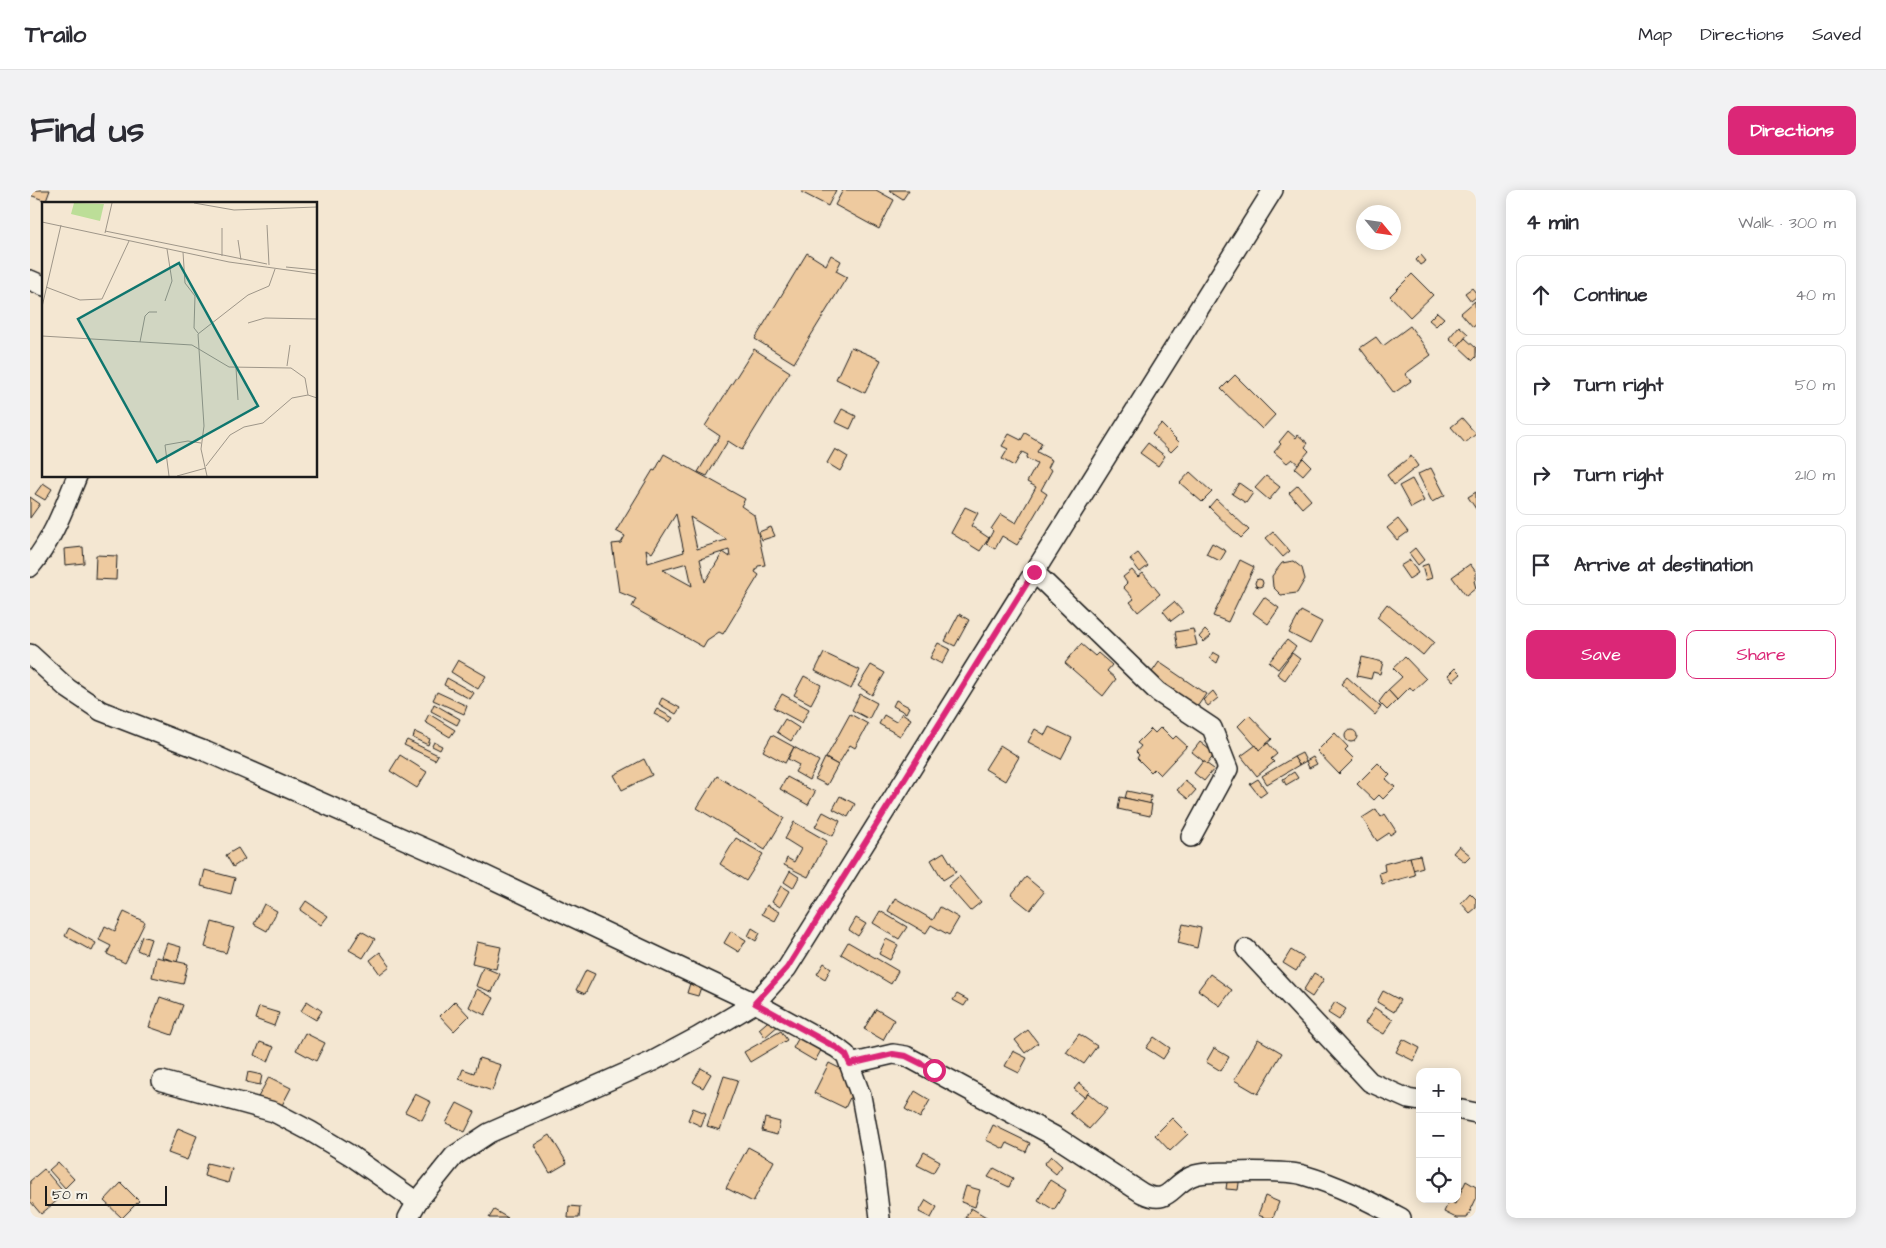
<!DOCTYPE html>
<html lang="en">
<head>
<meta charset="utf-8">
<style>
	body { margin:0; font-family:"Architects Daughter",sans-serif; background:#f2f2f3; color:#2b2b33 }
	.controls { position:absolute; right:15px; bottom:15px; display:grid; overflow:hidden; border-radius:10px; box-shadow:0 2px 12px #0003 }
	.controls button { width:45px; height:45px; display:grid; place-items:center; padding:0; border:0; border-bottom:1px solid #e1e1e2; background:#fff; color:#2b2b33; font:25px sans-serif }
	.compass { position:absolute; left:1326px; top:15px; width:45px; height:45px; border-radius:50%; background:#fff; box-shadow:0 2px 12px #0003; rotate:119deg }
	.scale { position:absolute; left:15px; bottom:12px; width:122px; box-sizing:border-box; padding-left:5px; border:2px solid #1c1c1c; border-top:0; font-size:14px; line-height:18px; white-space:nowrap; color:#1c1c1c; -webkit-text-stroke:4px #f7f3e8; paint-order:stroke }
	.stop { position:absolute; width:15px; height:15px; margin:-11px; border:4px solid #db2777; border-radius:50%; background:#fff }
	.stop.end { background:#db2777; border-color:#fff; box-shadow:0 1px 5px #0008 }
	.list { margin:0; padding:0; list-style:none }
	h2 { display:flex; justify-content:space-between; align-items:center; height:65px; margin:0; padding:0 20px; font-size:21px }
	h2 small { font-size:16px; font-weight:400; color:#7c7c81 }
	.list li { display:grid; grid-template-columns:32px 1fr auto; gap:15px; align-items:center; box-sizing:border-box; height:80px; margin:0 10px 10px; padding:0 10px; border:1px solid #e1e1e2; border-radius:10px }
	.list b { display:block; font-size:19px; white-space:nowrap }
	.list em { font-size:16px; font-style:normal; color:#7c7c81 }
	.actions { display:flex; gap:10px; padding:15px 20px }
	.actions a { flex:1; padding:11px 0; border:1px solid #db2777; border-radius:10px; text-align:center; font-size:18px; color:#db2777 }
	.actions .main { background:#db2777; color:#fff }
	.icon { flex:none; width:28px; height:28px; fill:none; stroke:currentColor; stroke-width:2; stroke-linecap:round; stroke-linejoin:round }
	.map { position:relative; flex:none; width:1446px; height:1028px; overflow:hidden; border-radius:10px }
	header { display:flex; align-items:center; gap:30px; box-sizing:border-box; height:70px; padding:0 25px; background:#fff; border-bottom:1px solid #e1e1e2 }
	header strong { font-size:24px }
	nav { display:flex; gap:28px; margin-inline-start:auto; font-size:18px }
	.intro { display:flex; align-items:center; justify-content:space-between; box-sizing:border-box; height:120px; padding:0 30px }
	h1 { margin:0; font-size:35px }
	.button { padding:12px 22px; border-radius:10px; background:#db2777; color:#fff; font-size:18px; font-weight:700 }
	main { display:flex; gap:30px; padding:0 30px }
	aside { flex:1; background:#fff; border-radius:10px; box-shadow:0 2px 12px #0003 }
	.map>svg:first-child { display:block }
	.building { fill:#eeca9f; stroke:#1c1c1c; fill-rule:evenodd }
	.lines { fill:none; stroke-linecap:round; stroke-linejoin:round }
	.street-casing { stroke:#1c1c1c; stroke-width:22 }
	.street { stroke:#f7f3e8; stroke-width:19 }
	.route { stroke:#db2777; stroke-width:6 }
	.inset-road { fill:none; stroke:#9e9689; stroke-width:1 }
	.view { fill:#0f766e; fill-opacity:0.15; stroke:#0f766e; stroke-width:2.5 }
	.inset-edge { fill:none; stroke:#1c1c1c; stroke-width:2.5 }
</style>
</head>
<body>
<header>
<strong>Trailo</strong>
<nav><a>Map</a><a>Directions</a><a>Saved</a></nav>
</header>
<div class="intro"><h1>Find us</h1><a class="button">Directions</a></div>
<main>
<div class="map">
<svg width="1446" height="1028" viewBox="0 0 1446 1028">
	<rect width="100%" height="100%" fill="#f4e7d2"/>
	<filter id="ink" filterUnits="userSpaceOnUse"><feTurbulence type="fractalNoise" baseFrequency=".02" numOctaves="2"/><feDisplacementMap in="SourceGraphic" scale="10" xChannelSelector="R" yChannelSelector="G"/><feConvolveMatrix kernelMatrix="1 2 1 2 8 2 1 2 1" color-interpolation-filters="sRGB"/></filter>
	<g filter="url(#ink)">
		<g class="building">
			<path d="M0,0H20L16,11L0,5Z"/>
			<path d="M773,0H806L798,16L771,2Z"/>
			<path d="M813,0H846L864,10L849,39L805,15Z"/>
			<path d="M859,0H879L873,9Z"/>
			<path d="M777,63L796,75L801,65L811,71L806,81L817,87L764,173L725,149Z"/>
			<path d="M1391,65L1396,71L1390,75L1386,70Z"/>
			<path d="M1382,84L1403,105L1380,127L1360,106Z"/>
			<path d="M1442,98L1446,103V107L1441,111L1435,103Z"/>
			<path d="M1445,111L1446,135L1443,137L1431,123Z"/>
			<path d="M1407,122L1414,128L1406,136L1399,130Z"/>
			<path d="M1380,136L1401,165L1375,184L1381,191L1364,203L1330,158L1346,147L1353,156Z"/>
			<path d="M1429,136L1438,144L1428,156L1419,148Z"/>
			<path d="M1435,148L1446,158V167L1443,170L1428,156Z"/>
			<path d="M821,157L851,170L835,203L806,189Z"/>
			<path d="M724,159L760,182L712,260L698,251L677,286L668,282L690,246L675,236Z"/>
			<path d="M1205,185L1245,225L1232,239L1191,199Z"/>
			<path d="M812,219L826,226L820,239L805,232Z"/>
			<path d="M1432,228L1446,244L1435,253L1421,237Z"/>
			<path d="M1131,234L1150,253L1141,262L1122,244Z"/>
			<path d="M1258,241L1266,248L1268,245L1278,253L1275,257L1279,261L1268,274L1262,269L1257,273L1244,262L1251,254L1249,252Z"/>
			<path d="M995,243L1012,253L1007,262L1022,270L1018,278L1022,280L1011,300L1017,304L987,355L972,346L965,359L956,354L963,341L961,339L971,324L986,333L1006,297L997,292L1007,274L996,268L998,265L992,262L984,276L972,269L978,259L972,256L979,244L991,250Z"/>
			<path d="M1118,253L1135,266L1128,276L1110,263Z"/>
			<path d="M805,259L818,267L810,281L797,273Z"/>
			<path d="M634,264L715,309L711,316L724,325L735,375L728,376L725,382L729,385L693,444L689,442L677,450L673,457L602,417L606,409L589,402L582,354L591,353L595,346L586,341L623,280L625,281ZM646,324L654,362L618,373L616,359L622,363ZM660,327L696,349V350L667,359ZM699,360L700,367L693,362L675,392L670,369ZM657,373L662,396L633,380Z"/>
			<path d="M1381,266L1388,276L1364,295L1357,285Z"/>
			<path d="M1273,268L1281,276L1273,285L1265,278Z"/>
			<path d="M1401,278L1415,305L1402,312L1388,284Z"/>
			<path d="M1160,282L1182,302L1172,312L1150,293Z"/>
			<path d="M1236,286L1250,297L1239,310L1225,298Z"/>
			<path d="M1382,289L1394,311L1381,318L1369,296Z"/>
			<path d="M13,293L22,299L15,310L5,304Z"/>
			<path d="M1209,293L1223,303L1216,313L1202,304Z"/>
			<path d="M1268,295L1281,310L1272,318L1259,303Z"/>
			<path d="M1446,302V319L1438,307Z"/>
			<path d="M0,307L10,314L0,328Z"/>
			<path d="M1186,309L1219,340L1211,348L1179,317Z"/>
			<path d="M935,317L948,323L941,336L959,348L950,361L921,343Z"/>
			<path d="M1368,329L1378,342L1367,350L1357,338Z"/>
			<path d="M741,337L745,346L732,350L729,342Z"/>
			<path d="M1243,342L1260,361L1253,367L1236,348Z"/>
			<path d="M1182,353L1196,361L1190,371L1176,364Z"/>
			<path d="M53,357L54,373L35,375L34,359Z"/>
			<path d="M1385,358L1394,370L1388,375L1379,363Z"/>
			<path d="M1108,363L1118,376L1110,382L1100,369Z"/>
			<path d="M66,365L87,366L86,390L65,389Z"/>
			<path d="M1210,370L1224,377L1198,432L1183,426Z"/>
			<path d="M1380,370L1388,383L1379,389L1370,376Z"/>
			<path d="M1263,371L1272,378L1275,389L1267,403L1251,405L1243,397L1242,386L1252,373Z"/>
			<path d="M1398,374L1402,388L1396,390L1392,376Z"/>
			<path d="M1440,374L1446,382V390L1444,391L1446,398L1436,406L1422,387Z"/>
			<path d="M1102,380L1108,387L1113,383L1130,404L1108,422L1100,412L1104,409L1093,397L1097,393L1093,387Z"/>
			<circle cx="1229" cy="393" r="4"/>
			<path d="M1234,407L1249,418L1238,434L1223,423Z"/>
			<path d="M1144,412L1153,422L1141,431L1133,421Z"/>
			<path d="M1357,414L1404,452L1393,465L1347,427Z"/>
			<path d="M1271,421L1292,432L1280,454L1259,443Z"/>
			<path d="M929,424L939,430L925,456L915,451Z"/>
			<path d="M1163,439L1167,455L1148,459L1145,442Z"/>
			<path d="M1175,440L1181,446L1174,452L1169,447Z"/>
			<path d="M1257,450L1266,457L1248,479L1239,472Z"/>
			<path d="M908,453L920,459L912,474L900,468Z"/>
			<path d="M1051,454L1065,466L1068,463L1082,475L1077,481L1086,489L1073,506L1035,473Z"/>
			<path d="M1183,462L1190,466L1187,473L1180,468Z"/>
			<path d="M794,463L830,480L821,499L785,481Z"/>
			<path d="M1262,463L1270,469L1255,490L1247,484Z"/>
			<path d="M1332,467L1353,472L1350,484L1343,482L1341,489L1327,486Z"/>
			<path d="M1375,467L1396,489L1383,501L1380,497L1367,510L1358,500L1372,487L1363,478Z"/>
			<path d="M428,470L456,486L448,499L421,482Z"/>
			<path d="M1129,472L1176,504L1167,517L1120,485Z"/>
			<path d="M841,475L855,483L842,505L828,496Z"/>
			<path d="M1425,478L1431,484L1423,491L1418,485Z"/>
			<path d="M774,486L791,495L781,514L764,505Z"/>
			<path d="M1317,487L1351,517L1345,525L1311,494Z"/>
			<path d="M417,488L444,503L440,509L414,495Z"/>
			<path d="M1358,500L1367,510L1357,520L1349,512Z"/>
			<path d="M1183,501L1188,508L1178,516L1173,510Z"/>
			<path d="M407,502L437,516L434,524L403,510Z"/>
			<path d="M752,504L779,519L772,533L744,518Z"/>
			<path d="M830,504L847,513L839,529L822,520Z"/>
			<path d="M632,508L650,518L646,524L629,514Z"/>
			<path d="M866,510L879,517L876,523L863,516Z"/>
			<path d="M404,514L430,529L427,535L401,521Z"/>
			<path d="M627,519L643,528L640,532L624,524Z"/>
			<path d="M872,523L881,529L870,546L849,534L854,525L866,532Z"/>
			<path d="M399,524L425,540L420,547L395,532Z"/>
			<path d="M820,524L838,534L825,558L820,555L808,575L796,568Z"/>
			<path d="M1219,525L1242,549L1229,560L1208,536Z"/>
			<path d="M755,529L769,538L761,551L747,542Z"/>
			<path d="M1019,537L1042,548L1031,569L998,552L1005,539L1015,545Z"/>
			<path d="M1131,537L1143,549L1146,546L1157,556L1130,585L1124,579L1121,582L1107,568L1109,565L1106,562L1111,556L1107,553L1121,539L1125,543Z"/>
			<circle cx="1321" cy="546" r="6"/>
			<path d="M385,542L400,549L398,555L383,548Z"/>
			<path d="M1305,543L1318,557L1315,560L1324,569L1309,584L1287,561Z"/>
			<path d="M742,545L764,557L755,573L733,561Z"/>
			<path d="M377,550L408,565L405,570L374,555Z"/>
			<path d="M404,552L412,556L410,560L402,556Z"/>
			<path d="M1170,552L1185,564L1177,574L1162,562Z"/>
			<path d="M1238,553L1247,564L1241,569L1244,572L1227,586L1211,566L1226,555L1229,560Z"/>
			<path d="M970,555L989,567L975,591L955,579Z"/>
			<path d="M764,557L789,571L779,590L765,582L769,575L758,569Z"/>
			<path d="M1272,563L1276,571L1269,575L1264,567Z"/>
			<path d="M370,565L397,582L387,598L360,581Z"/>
			<path d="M1264,567L1269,575L1237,594L1232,586Z"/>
			<path d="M1283,567L1287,574L1279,578L1276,571Z"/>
			<path d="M795,568L808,575L797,595L785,589Z"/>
			<path d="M614,569L622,585L592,600L584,585Z"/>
			<path d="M1173,571L1184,579L1174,591L1164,583Z"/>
			<path d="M1348,573L1360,585L1356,589L1365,597L1353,609L1349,605L1344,610L1327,594Z"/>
			<path d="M1264,582L1268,588L1256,595L1253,589Z"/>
			<path d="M687,586L754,628L735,660L667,618Z"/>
			<path d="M757,587L785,602L778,615L750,599Z"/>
			<path d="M1228,589L1237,602L1230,607L1220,594Z"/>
			<path d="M1155,591L1166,600L1158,609L1147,600Z"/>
			<path d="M1097,601L1121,606L1120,614L1095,608Z"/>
			<path d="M810,606L825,614L818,627L803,619Z"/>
			<path d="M1090,607L1122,614L1120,626L1088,619Z"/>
			<path d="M1346,619L1351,627L1355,624L1366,641L1360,645L1359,643L1347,651L1332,628Z"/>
			<path d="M793,622L810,631L803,646L785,637Z"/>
			<path d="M764,632L797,651L778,687L754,675L757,668L764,672L771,659L755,649Z"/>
			<path d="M706,648L733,664L716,691L690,674Z"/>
			<path d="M1429,656L1441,666L1435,672L1423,663Z"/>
			<path d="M208,658L215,669L203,677L196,665Z"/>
			<path d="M914,662L926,682L913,690L901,670Z"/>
			<path d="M1390,665L1393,677L1383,680L1380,667Z"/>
			<path d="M1380,667L1385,685L1352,694L1349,683L1355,681L1354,674Z"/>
			<path d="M175,680L205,688L201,704L171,696Z"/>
			<path d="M760,681L769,687L763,698L754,692Z"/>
			<path d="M929,686L951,712L940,721L918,696Z"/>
			<path d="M996,687L1014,702L1000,720L981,705Z"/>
			<path d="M751,696L759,701L750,717L742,712Z"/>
			<path d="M1440,703L1446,709V718L1440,723L1431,713Z"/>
			<path d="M865,708L903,730L910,717L929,728L919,745L901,735L896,743L858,721Z"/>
			<path d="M276,711L298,726L291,735L270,720Z"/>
			<path d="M234,714L247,721L237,741L224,734Z"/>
			<path d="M737,715L750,722L745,731L732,724Z"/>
			<path d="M850,721L877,737L869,749L843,733Z"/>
			<path d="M94,722L115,732L95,773L77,764L81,756L69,750L75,736L85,741Z"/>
			<path d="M826,728L836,734L828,746L819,740Z"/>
			<path d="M182,732L204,738L196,763L175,757Z"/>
			<path d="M1153,734L1171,738L1167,758L1148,753Z"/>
			<path d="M39,738L66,753L62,761L35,746Z"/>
			<path d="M722,738L730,743L726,751L718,746Z"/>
			<path d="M331,741L345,749L333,768L319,760Z"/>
			<path d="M701,741L716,750L709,762L694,753Z"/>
			<path d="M112,746L121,749L116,764L107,760Z"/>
			<path d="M856,749L868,755L860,770L849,764Z"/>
			<path d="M447,752L471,757L466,779L442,773Z"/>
			<path d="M818,752L868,781L861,794L811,764Z"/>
			<path d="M137,753L151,757L147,772L132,767Z"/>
			<path d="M1261,760L1274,768L1266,781L1253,773Z"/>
			<path d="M350,762L360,776L350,784L340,770Z"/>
			<path d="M126,767L158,774L153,794L122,787Z"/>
			<path d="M794,773L801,778L795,789L787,784Z"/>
			<path d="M453,777L470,784L462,802L446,796Z"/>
			<path d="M556,780L565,784L555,804L546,800Z"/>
			<path d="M1284,783L1294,789L1282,807L1273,801Z"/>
			<path d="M1180,784L1202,800L1190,816L1168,800Z"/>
			<path d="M661,790L672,794L668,806L657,803Z"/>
			<path d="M447,799L464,808L455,825L439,817Z"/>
			<path d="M1353,801L1370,810L1364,822L1347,812Z"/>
			<path d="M927,804L938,810L934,816L923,810Z"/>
			<path d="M130,807L153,815L142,845L119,837Z"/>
			<path d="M277,811L292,821L286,830L271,821Z"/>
			<path d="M425,811L439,826L424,841L410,826Z"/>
			<path d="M1305,812L1316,819L1309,830L1298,823Z"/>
			<path d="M229,817L249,823L244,836L225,829Z"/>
			<path d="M1345,818L1363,830L1354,844L1335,833Z"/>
			<path d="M846,819L864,830L853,850L834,839Z"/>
			<path d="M743,827L749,835L735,847L729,839Z"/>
			<path d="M998,840L1008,853L995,863L985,850Z"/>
			<path d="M751,841L757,850L720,872L714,862Z"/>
			<path d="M772,842L794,855L785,871L763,858Z"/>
			<path d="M275,843L295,853L286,871L266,860Z"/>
			<path d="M1049,844L1067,856L1054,874L1036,862Z"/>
			<path d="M1124,847L1140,858L1133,869L1116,858Z"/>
			<path d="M1228,849L1252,863L1228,904L1204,890Z"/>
			<path d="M1373,849L1390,858L1384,871L1366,862Z"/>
			<path d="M230,852L244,857L238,872L225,865Z"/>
			<path d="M1184,858L1199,867L1191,881L1176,872Z"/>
			<path d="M983,861L997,868L989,883L975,876Z"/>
			<path d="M449,868L471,875L462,901L429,889L433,879L444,883Z"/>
			<path d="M799,873L821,884L826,895L815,918L784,903Z"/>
			<path d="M671,878L681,884L673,898L663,892Z"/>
			<path d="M218,882L232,885L230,895L216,892Z"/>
			<path d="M694,886L708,890L690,940L677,936Z"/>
			<path d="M239,887L261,898L249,921L227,909Z"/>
			<path d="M1049,893L1059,901L1054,907L1044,899Z"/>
			<path d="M885,901L900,910L890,928L875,919Z"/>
			<path d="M1058,903L1077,919L1059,939L1040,923Z"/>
			<path d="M385,904L401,912L392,930L375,922Z"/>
			<path d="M427,913L445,922L435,942L416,933Z"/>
			<path d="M663,918L676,923L671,936L658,930Z"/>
			<path d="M735,928L750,932L747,945L732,941Z"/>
			<path d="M1142,928L1158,944L1140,961L1125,945Z"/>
			<path d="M963,935L1000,953L996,962L977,953L974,959L956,950Z"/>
			<path d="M148,938L167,946L157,970L138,963Z"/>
			<path d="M520,945L537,973L520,983L504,955Z"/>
			<path d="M718,957L744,971L723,1012L696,998Z"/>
			<path d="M894,962L910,971L903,983L887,975Z"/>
			<path d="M1021,966L1032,976L1026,984L1014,974Z"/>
			<path d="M28,972L44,989L35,998L19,980Z"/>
			<path d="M177,973L202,979L198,993L174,986Z"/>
			<path d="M964,978L983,988L979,997L958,987Z"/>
			<path d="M14,979L35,1004L11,1024L0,1011V991Z"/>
			<path d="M1198,985L1210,986L1208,1000L1196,999Z"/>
			<path d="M1020,990L1036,1000L1024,1020L1008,1010Z"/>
			<path d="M1436,991L1446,997V1009L1437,1028H1426L1414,1022L1419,1011L1425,1014Z"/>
			<path d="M91,993L109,1011L92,1028L74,1011Z"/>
			<path d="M936,996L950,1000L945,1017L931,1012Z"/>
			<path d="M1235,1006L1249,1012L1243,1028H1236L1228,1025Z"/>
			<path d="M896,1010L907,1017L901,1028L889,1022Z"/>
			<path d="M539,1016L550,1017L549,1028H538Z"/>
			<path d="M941,1018L958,1028H935Z"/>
			<path d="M464,1020L478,1028H459Z"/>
		</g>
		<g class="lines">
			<defs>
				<g id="street">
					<path d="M0,90L14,96"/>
					<path d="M0,377C22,351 34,318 47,286"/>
					<path d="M1004,382L1128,502L1182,538L1198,579L1161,647"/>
					<path d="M0,464L37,498L71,521L177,562L435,676L725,813L807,858L816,865L831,906L843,971L850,1028"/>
					<path d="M1216,759L1340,892L1378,909L1390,911"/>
					<path d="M820,874L863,864L876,866L1026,947L1112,1003C1141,1017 1140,993 1165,985C1177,982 1192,982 1204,982C1218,981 1260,981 1273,985C1308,995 1339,1011 1371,1028"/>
					<path d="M132,891L244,922L280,941L320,965L387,1012"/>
					<path d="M1427,919L1446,923"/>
					<path d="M378,1028L387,1012L424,966L459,943L623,871L668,847L725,813L757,778L1243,0"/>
				</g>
			</defs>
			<use href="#street" class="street-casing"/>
			<use href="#street" class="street"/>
		</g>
	</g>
	<g class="lines" filter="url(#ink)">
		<path class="route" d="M904,880L876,866L863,864L820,874L816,865L807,858L725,813L757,778L1004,382"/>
	</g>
	<g transform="translate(12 12)">
		<rect width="275" height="275" fill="#f4e7d2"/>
		<path d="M32,1L62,2L58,19L29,12Z" fill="#bcde98"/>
		<path class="inset-road" d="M152,1L192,8L275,5M0,20L187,60L275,72M225,23L227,63M180,26V54M63,29L225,62M63,31L70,1M196,38L199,58M141,50L143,81L153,94L152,126L156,131M244,65L275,68M4,85L38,98L60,97L87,39M123,99L130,79L125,47M0,105L19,23M206,121L223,116L275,117M0,134L150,143L187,165L249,166L263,176L266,193L275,196M98,140L103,114L107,110H115M245,164L248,143M194,166L196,198M164,264L188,233L202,225L221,221L250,196L266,193M127,274L123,243L146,239L159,241M135,274L164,266M165,274L159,247L162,224L156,132L206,93L227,84L233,67"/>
		<path class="view" d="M137,61L216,204L115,260L36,117Z"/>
		<rect width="275" height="275" class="inset-edge"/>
	</g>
</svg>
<div class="controls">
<button>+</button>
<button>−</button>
<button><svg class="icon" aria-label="locate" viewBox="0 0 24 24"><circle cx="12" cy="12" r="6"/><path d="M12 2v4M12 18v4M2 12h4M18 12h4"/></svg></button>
</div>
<svg class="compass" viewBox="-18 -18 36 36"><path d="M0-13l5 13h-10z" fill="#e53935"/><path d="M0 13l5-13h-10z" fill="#7c7c81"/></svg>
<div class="scale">50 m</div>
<div class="stop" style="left:904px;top:880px"></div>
<div class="stop end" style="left:1004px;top:382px"></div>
</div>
<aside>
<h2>4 min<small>Walk · 300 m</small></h2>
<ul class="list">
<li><svg class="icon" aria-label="ahead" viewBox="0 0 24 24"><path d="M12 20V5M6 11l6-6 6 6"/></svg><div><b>Continue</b></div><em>40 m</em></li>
<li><svg class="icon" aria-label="right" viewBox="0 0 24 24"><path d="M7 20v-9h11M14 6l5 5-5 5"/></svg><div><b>Turn right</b></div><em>50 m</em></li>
<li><svg class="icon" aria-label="right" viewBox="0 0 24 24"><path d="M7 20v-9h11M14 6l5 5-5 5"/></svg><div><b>Turn right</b></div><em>210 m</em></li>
<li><svg class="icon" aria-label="arrive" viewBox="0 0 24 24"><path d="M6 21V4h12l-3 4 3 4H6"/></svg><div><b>Arrive at destination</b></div></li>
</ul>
<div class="actions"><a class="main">Save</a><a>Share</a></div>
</aside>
</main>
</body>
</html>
